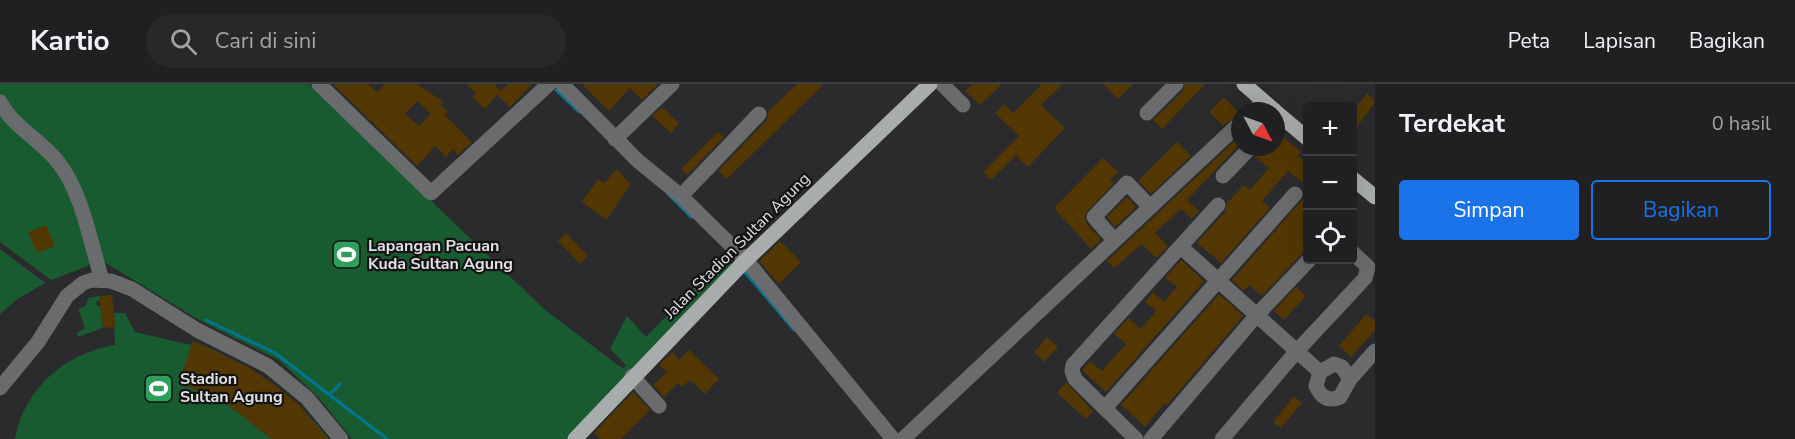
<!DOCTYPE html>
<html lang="id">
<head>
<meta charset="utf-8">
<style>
	body { margin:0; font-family:"Nunito Sans",sans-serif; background:#28282a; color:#f1f3f6 }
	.controls { position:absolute; right:18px; top:18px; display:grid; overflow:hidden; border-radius:6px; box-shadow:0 6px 24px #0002 }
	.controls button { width:54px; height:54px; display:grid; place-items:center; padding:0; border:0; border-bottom:2px solid #3d3e40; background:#202022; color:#f1f3f6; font:30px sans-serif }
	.compass { position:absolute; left:1231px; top:18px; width:54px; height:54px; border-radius:50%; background:#202022; box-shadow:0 6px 24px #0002; rotate:131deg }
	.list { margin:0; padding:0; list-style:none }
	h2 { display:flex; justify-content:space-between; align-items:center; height:78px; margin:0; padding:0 24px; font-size:26px }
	h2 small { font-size:20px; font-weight:400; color:#a2a3a5 }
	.actions { display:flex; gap:12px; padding:18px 24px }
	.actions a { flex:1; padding:14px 0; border:2px solid #1a73e8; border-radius:6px; text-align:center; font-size:21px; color:#1a73e8 }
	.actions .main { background:#1a73e8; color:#fff }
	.icon { flex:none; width:33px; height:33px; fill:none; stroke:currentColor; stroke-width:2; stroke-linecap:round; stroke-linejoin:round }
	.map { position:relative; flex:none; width:1375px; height:355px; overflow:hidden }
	header { display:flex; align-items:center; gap:36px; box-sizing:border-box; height:84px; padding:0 30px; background:#202022; border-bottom:2px solid #3d3e40 }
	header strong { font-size:28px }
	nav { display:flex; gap:33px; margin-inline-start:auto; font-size:21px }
	.search { width:420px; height:54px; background:#28282a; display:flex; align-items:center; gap:15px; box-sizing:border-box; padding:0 21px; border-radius:33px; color:#a2a3a5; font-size:22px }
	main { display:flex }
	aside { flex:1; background:#202022 }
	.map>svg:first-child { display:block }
	.green { fill:#195b30 }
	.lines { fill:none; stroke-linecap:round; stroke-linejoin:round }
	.stream { stroke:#017694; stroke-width:3 }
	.building { fill:#523702; fill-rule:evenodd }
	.minor { stroke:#6a6b6c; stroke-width:15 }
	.major { stroke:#a9acad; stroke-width:15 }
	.labels { text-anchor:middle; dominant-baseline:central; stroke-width:4.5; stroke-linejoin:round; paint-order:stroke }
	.poi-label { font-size:16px; font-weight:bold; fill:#e1e1e3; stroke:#131314; text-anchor:start }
	.street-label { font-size:16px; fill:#e1e1e3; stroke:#131314 }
</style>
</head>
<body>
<header>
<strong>Kartio</strong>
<div class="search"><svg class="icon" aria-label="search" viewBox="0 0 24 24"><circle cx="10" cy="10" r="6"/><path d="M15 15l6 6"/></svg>Cari di sini</div>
<nav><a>Peta</a><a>Lapisan</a><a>Bagikan</a></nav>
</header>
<main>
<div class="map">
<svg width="1375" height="355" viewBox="0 0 1375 355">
	<rect width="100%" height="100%" fill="#2b2a2d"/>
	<g class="green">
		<path d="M0,0H309L544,225L623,285L626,281L610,265L627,232L646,253L724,173L732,181L574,346L569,355H352L319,314L279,276L199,236L101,176L80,113L0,13Z"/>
		<path d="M0,25L62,89L91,176L88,182L51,196L0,158Z"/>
		<path d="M0,165L45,199L16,216L0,230Z"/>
		<path d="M99,212V217H96L97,222H100L103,244L78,253L77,249L85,244L78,225L86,222L88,214Z"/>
		<path d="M114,229H125L135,248L191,261L193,257C247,279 292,309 329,355H15C24,305 65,269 115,261Z"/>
	</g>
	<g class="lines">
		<g class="stream">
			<path d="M556,6L579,28"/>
			<path d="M668,110L691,133"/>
			<path d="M744,187L794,246"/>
			<path d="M206,236L275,269L387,355"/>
			<path d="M330,310L340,300"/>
		</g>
	</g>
	<g class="building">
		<path d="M333,0H368L377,8L385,0H417L444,18L440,21L448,28L445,31L472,58L458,71L453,65L446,73L435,62L417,82ZM417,17L431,30L419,42L405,30Z"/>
		<path d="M466,0H494L501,7L507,0H532L510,23L497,11L485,25L472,13L476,9Z"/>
		<path d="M582,0H658L642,16L630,4L609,27Z"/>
		<path d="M797,0H824L727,95L718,87L766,37L768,28Z"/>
		<path d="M972,0H1002L980,21L965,7Z"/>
		<path d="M1042,0H1063L1041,21L1065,44L1028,83L1016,71L991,96L983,88L1019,52L995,29L1004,20L1013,29Z"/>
		<path d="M1103,0H1133L1118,15Z"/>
		<path d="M1185,0H1205L1162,45L1153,36L1183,7Z"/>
		<path d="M1367,9L1375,18L1353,49V28Z"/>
		<path d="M1224,13L1240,30L1223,42L1209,28Z"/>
		<path d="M662,23L679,39L671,49L652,32Z"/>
		<path d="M1276,47L1301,68L1298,72L1308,79V102L1288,87L1262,117L1270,124L1221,179L1197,159L1225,128L1227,119L1244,101L1250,106L1269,84L1255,73L1260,63H1276Z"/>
		<path d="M718,48L724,53L687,91L681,85Z"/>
		<path d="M1240,52V60L1187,116L1199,127L1192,135L1181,125L1155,149L1168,162L1156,174L1142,160L1114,184L1107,177Z"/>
		<path d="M1177,58L1191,72L1151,110L1138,97Z"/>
		<path d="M1103,74L1118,88L1110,96L1114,99L1085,130L1086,139L1101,156L1091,165L1054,124Z"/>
		<path d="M617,85L630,100L607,136L582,118L598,95L604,99Z"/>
		<path d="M1308,106V163L1262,212L1249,201L1244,207L1232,196L1302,116Z"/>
		<path d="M1127,113L1136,123L1115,143L1107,133Z"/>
		<path d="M46,141L55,162L37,169L28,148Z"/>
		<path d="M566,149L588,172L580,180L558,157Z"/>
		<path d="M780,157L801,178L779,200L759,177Z"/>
		<path d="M1181,176L1204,197L1106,308L1082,286L1090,277L1102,287L1126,260L1114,250L1128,234L1141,245L1156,227L1145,218L1153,208L1164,218L1177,203L1165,194Z"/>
		<path d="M1296,203L1306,212L1284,236L1274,227Z"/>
		<path d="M1219,210L1243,232L1167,321L1165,319L1145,343L1121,321Z"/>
		<path d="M112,211L115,243L103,244L99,212Z"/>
		<path d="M1366,230L1375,237V246L1351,273L1339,262Z"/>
		<path d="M1047,253L1058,263L1044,278L1034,268Z"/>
		<path d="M193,257L248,283L276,302L298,320L328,355H271L231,323L179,298Z"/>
		<path d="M689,266L719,295L705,310L690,296L682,303L678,299L664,313L653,301L667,288L659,281L672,268L679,276Z"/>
		<path d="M1066,298L1093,327L1086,335L1057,309Z"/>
		<path d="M633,308L650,326L621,355H601L594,349Z"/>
		<path d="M1294,312L1302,319L1281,344L1273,338Z"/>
	</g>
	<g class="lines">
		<g class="minor">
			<path d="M319,0L431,109L549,0"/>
			<path d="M562,0L638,77L681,112L746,176L893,355"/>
			<path d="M942,0L963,21"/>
			<path d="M0,18C14,44 40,55 58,78C83,110 90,158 102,196"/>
			<path d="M1253,27L1263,17"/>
			<path d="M1147,29L1176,0"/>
			<path d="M615,55L672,0"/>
			<path d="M1223,92L1251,63"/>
			<path d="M681,112L759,30"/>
			<path d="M1114,156L1094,133L1127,99L1150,123"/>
			<path d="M1181,163L1320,288"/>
			<path d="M632,292L659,322"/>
			<path d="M1350,295L1342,283L1334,280L1320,288L1316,302C1321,313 1328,318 1340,313L1350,295L1375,267"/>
			<path d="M0,304L38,258L67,212L83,199L92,196L111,197L132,205L197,246L268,282L307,314L341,355"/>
			<path d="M1105,324L1295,110"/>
			<path d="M903,355L1240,39"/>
			<path d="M1136,355L1075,295L1072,287L1073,281L1218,121"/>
			<path d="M1151,355L1256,232L1309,176"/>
			<path d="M1222,355L1296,268L1365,194L1368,183L1352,168"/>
		</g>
		<g class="major">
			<path d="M1244,0L1275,27"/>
			<path d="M1276,28L1308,55"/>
			<path d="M1352,94L1375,113"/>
			<path d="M575,355L743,179L930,0"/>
		</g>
	</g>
	<defs>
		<symbol id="stadium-square" viewBox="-11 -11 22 22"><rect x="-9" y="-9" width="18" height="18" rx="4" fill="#2e9e5b" stroke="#131314"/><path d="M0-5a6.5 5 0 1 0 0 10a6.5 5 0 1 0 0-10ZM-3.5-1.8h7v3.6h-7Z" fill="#fff"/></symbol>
	</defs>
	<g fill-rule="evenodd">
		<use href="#stadium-square" x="330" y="154" width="33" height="33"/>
		<use href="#stadium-square" x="142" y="288" width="33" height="33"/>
	</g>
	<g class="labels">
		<g class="poi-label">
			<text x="368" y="162">Lapangan Pacuan<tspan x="368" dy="18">Kuda Sultan Agung</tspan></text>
			<text x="180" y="295">Stadion<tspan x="180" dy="18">Sultan Agung</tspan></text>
		</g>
		<g class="street-label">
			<text transform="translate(737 162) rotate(-45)">Jalan Stadion Sultan Agung</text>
		</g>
	</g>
</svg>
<div class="controls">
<button>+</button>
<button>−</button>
<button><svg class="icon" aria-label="locate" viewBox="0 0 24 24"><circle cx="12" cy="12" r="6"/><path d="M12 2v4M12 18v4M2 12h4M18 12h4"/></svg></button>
</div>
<svg class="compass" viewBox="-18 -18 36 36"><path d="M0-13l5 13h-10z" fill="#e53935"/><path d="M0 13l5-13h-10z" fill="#a2a3a5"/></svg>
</div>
<aside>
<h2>Terdekat<small>0 hasil</small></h2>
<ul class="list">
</ul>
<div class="actions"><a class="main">Simpan</a><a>Bagikan</a></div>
</aside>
</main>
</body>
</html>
